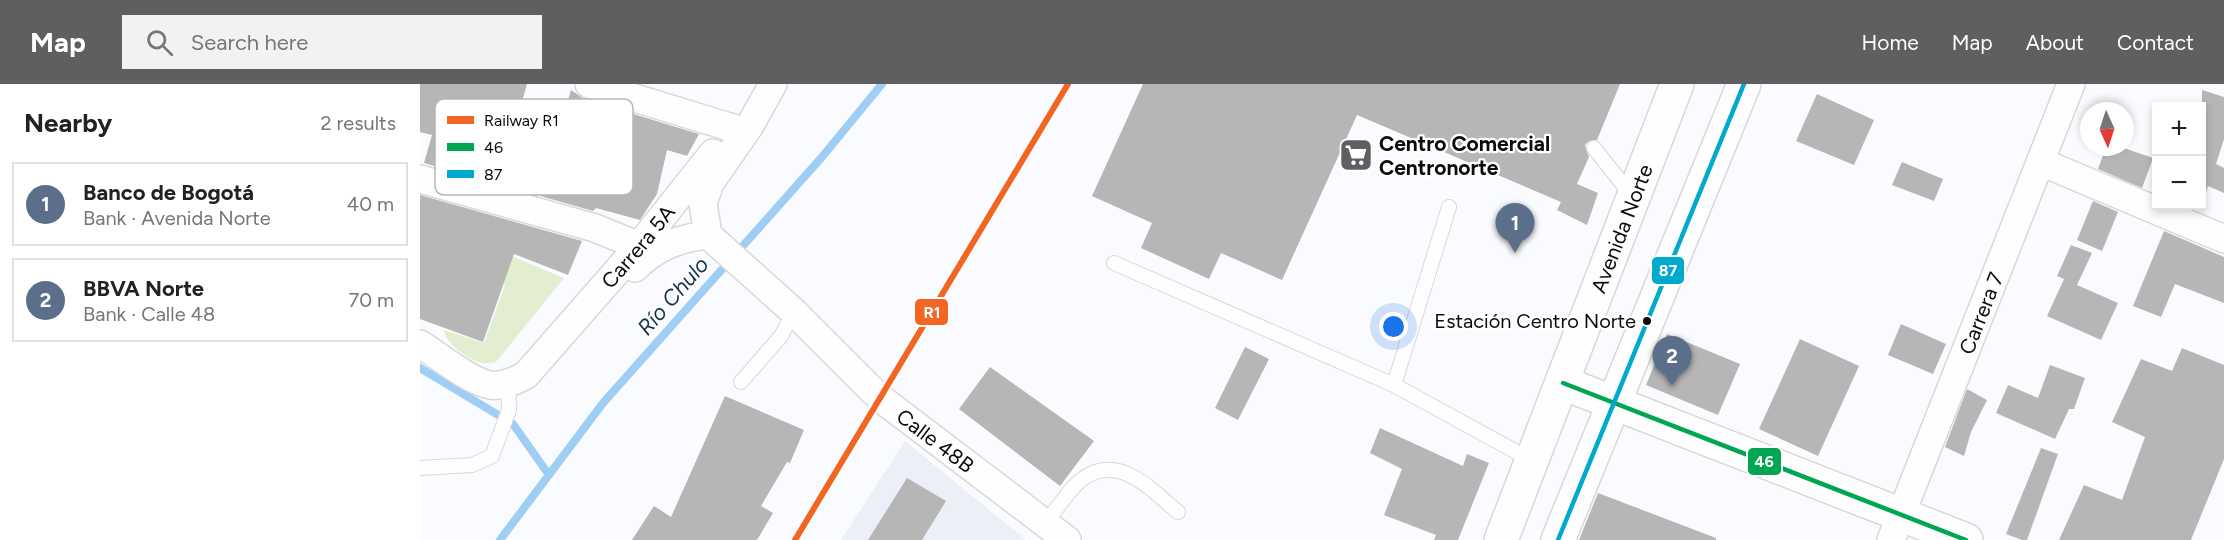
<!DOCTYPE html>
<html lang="en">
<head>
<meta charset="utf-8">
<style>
	body { margin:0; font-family:Figtree,sans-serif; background:#f2f2f2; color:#222 }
	.controls { position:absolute; right:18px; top:18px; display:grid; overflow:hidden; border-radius:0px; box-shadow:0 3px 9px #0003 }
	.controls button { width:54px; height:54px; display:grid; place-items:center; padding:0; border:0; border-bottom:2px solid #e0e0e0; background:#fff; color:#222; font:30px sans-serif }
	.compass { position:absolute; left:1660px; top:18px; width:54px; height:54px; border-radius:50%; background:#fff; box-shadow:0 3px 9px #0003; rotate:177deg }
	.you { position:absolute; left:974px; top:243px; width:21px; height:21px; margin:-15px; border:4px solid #fff; border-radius:50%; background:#1a73e8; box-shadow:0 0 0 9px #1a73e833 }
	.badge { display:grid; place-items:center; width:39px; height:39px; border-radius:50%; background:#5f5f62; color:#fff; font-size:20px; font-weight:700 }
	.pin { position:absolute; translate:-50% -50px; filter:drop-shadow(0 2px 3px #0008) }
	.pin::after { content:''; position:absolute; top:32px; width:21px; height:18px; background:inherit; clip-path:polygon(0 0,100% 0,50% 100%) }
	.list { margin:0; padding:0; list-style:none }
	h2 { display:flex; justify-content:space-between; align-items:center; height:78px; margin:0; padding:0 24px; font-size:26px }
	h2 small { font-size:20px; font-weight:400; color:#767676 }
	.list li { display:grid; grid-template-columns:39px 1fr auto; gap:18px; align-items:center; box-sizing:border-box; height:84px; margin:0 12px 12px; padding:0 12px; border:2px solid #e0e0e0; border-radius:0px }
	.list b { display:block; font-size:22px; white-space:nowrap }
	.list p { margin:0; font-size:20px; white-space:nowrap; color:#767676 }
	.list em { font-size:20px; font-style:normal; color:#767676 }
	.icon { flex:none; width:33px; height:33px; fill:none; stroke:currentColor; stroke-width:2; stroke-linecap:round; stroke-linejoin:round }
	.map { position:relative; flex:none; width:1804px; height:456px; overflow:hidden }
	header { display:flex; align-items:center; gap:36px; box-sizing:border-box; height:84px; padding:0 30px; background:#5f5f62; color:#fff }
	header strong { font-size:28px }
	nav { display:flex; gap:33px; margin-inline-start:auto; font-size:21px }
	.search { width:420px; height:54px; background:#f2f2f2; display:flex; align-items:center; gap:15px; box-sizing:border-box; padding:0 21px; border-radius:0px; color:#767676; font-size:22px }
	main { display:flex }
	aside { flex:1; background:#fff }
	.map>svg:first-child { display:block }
	.built { fill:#eceff8 }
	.green { fill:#e3eed0 }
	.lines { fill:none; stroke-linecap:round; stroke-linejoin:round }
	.stream { stroke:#9ecef4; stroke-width:8 }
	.building { fill:#b7b6b6 }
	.service-casing { stroke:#d8d8db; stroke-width:16 }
	.minor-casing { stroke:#d8d8db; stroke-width:30 }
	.tertiary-casing { stroke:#d8d8db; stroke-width:36 }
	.primary-casing { stroke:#d8d8db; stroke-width:36 }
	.service { stroke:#fefeff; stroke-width:14 }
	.minor { stroke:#fefeff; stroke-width:27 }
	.tertiary { stroke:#fefeff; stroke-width:33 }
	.primary { stroke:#fefeff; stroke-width:33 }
	.bus-1-casing { stroke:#fff; stroke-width:9 }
	.bus-2-casing { stroke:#fff; stroke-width:9 }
	.bus-1 { stroke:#00a651; stroke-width:4.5 }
	.bus-2 { stroke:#00a9ce; stroke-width:4.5 }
	.rail-1-casing { stroke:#fff; stroke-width:10 }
	.rail-1 { stroke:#f26522; stroke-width:6 }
	.bus-dot { fill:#0b0b0e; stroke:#fff; stroke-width:2 }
	.labels { text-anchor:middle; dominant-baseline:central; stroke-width:4.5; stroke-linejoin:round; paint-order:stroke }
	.bus-label { font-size:20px; fill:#0b0b0e; stroke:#fff; text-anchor:end }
	.poi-label { font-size:21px; font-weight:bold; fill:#0b0b0e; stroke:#fff; text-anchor:start }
	.street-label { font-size:21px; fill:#0b0b0e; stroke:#fff }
	.water-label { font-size:22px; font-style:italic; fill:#17344a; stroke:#fff }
	.key { fill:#fff; stroke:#b6b6b7; stroke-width:1.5 }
	.key-label { font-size:16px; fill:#0b0b0e }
	.line-badge { stroke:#fff; stroke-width:2 }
	.badge-label { font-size:16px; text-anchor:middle; font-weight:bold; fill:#fff }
</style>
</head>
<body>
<header>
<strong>Map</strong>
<div class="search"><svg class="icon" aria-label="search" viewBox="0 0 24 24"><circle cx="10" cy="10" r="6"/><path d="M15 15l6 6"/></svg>Search here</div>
<nav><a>Home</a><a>Map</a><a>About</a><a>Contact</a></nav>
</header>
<main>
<aside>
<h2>Nearby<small>2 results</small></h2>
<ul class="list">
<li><span class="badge" style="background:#5c6f8a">1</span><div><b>Banco de Bogotá</b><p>Bank · Avenida Norte</p></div><em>40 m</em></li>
<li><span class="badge" style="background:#5c6f8a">2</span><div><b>BBVA Norte</b><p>Bank · Calle 48</p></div><em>70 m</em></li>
</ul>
</aside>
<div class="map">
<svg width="1804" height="456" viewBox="0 0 1804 456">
	<rect width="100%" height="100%" fill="#fafbfe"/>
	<path class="built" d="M485,357L606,456H421Z"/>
	<path class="green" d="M77,166L144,194L76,278C72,278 65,280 61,279C47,275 25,259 24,246L64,259L85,201L66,193Z"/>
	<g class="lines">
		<g class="stream">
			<path d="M0,284L93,340L129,391"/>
			<path d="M80,456L183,319L402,73L462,0"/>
		</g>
	</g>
	<g class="building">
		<path d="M0,0H107L92,53L134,64L151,6L164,15L279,50L267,72L247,66L237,110L220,136L176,124L173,127L4,79L12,51L0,48Z"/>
		<path d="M723,0H1200L1177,56L1169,57L1165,61L1169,73L1157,100L1178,109L1167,141L1137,126L1141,118L937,31L862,196L801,169L789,195L721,164L732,139L672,112Z"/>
		<path d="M1782,6L1804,13V55L1796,80L1804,84V109L1788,102L1785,111L1782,110Z"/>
		<path d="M1397,10L1454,36L1434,81L1376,57Z"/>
		<path d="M1686,63H1701L1733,74L1722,104L1678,85Z"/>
		<path d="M1482,78L1523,95L1514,117L1472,101Z"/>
		<path d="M0,111L162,157L148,191L94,170L63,258L0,235Z"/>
		<path d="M1673,117L1698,128L1682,167L1657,156Z"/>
		<path d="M1744,147L1804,173V219L1755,200L1741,233L1713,222Z"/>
		<path d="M1651,161L1672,169L1657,201L1698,219L1681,256L1627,232L1644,195L1637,192Z"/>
		<path d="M1481,240L1526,260L1513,290L1468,271Z"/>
		<path d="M1247,250L1320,280L1298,331L1226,301Z"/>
		<path d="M1380,255L1439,282L1398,372L1339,345Z"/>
		<path d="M825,263L849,275L818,336L795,324Z"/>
		<path d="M1762,264L1804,281V375L1771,456H1639L1664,401L1702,416L1725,353L1692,338L1721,275L1752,287Z"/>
		<path d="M1630,281L1665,294L1654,325H1649L1635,355L1576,329L1588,301L1618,314Z"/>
		<path d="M570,283L674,357L640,402L539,325Z"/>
		<path d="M1547,305L1567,316L1551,348L1544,372L1525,363Z"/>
		<path d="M305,312L384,346L370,379L367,378L341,422L353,429L337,456H212L234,422L251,433Z"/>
		<path d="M960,344L1043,382L1047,370L1069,379L1038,456H1014L1016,451L964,431L982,385L950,369Z"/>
		<path d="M1621,364L1638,370L1607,456H1602L1586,450Z"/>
		<path d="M487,394L526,417L502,456H448Z"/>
		<path d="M1178,409L1296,454V456H1159Z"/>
	</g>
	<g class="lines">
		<defs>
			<g id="service">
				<path d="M1174,64L1212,112"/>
				<path d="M1029,123L974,301L1113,377"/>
				<path d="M694,179L974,301"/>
				<path d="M321,298L361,252L374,228"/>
				<path d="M0,384L52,381L72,372L89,326L88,300"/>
				<path d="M624,439C638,426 647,407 661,396C698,367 731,406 758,428"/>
			</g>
			<g id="minor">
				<path d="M169,0L313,44"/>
				<path id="s1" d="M353,0L329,43L290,99L283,119L288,151L374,228L460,314L647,456"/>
				<path d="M1621,78L1804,155"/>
				<path d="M0,95L175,144L219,162"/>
				<path d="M215,184C236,163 259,154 288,151"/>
				<path id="s2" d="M0,260C19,272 49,297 70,301C83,303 95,297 106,291L219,162L293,69"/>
				<path id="s3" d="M1471,456L1651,0"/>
			</g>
			<path id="tertiary" d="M1143,299L1546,456"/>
			<g id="primary">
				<path id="s4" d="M1081,456L1257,0"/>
				<path d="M1138,456L1324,0"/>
			</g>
		</defs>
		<use href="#service" class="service-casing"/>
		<use href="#minor" class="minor-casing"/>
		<use href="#tertiary" class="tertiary-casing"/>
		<use href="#primary" class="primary-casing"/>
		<use href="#service" class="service"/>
		<use href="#minor" class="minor"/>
		<use href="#tertiary" class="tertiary"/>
		<use href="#primary" class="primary"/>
		<defs>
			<path id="bus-1" d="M1143,299L1546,456"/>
			<path id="bus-2" d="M1138,456L1324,0"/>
		</defs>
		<use href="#bus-1" class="bus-1-casing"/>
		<use href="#bus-2" class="bus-2-casing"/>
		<use href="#bus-1" class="bus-1"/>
		<use href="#bus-2" class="bus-2"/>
		<defs>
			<path id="rail-1" d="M375,456L648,0"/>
		</defs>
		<use href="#rail-1" class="rail-1-casing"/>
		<use href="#rail-1" class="rail-1"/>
	</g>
	<defs>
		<symbol id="supermarket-square" viewBox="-11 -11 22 22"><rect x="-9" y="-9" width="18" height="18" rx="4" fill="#5f5f62" stroke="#fff"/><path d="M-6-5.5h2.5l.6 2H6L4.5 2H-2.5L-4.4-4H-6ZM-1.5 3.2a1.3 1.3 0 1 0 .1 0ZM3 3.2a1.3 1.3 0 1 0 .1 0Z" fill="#fff"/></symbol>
	</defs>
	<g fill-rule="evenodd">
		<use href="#supermarket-square" x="917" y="52" width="38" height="38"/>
	</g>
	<circle class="bus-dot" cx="1227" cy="237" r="5"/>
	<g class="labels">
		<g class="bus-label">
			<text x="1216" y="237">Estación Centro Norte</text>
		</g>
		<g class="poi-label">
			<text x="959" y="59">Centro Comercial<tspan x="959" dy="24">Centronorte</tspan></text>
		</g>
		<g class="street-label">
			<text stroke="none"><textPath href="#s4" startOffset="334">Avenida Norte</textPath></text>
			<text stroke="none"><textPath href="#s2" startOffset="290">Carrera 5A</textPath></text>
			<text stroke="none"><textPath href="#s3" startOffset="244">Carrera 7</textPath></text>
			<text stroke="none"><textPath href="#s1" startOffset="478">Calle 48B</textPath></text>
		</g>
		<g class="water-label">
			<text transform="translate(253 212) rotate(-49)">Río Chulo</text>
		</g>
	</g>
	<rect x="15" y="15" width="198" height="96" rx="9" class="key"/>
	<rect x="27" y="32" width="27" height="8" fill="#f26522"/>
	<rect x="27" y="59" width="27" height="8" fill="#00a651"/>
	<rect x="27" y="86" width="27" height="8" fill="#00a9ce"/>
	<g class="key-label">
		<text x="64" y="42">Railway R1</text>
		<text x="64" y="69">46</text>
		<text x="64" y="96">87</text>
	</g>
	<g class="line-badge">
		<rect x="1231" y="172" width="34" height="29" rx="6" fill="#00a9ce"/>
		<rect x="494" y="214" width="35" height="28" rx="6" fill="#f26522"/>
		<rect x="1327" y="363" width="35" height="29" rx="6" fill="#00a651"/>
	</g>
	<g class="badge-label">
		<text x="1248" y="192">87</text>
		<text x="512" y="234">R1</text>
		<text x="1344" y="383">46</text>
	</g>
</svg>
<div class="controls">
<button>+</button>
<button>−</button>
</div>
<svg class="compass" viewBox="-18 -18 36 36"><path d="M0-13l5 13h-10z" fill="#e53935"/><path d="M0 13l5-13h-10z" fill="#767676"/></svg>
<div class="you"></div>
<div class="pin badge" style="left:1095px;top:169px;background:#5c6f8a">1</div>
<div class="pin badge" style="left:1252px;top:302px;background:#5c6f8a">2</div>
</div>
</main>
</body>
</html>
